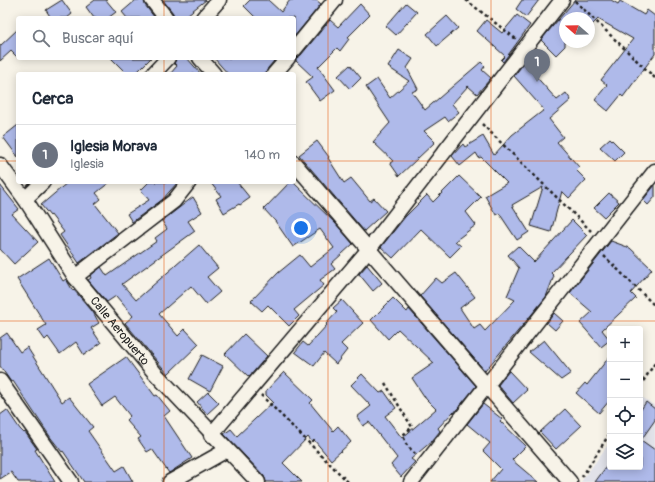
<!DOCTYPE html>
<html lang="es">
<head>
<meta charset="utf-8">
<style>
	body { margin:0; font-family:Pangolin,sans-serif; background:#f2f2f3; color:#1f2937 }
	.controls { position:absolute; right:12px; bottom:12px; display:grid; overflow:hidden; border-radius:4px; box-shadow:0 2px 10px #0003 }
	.controls button { width:36px; height:36px; display:grid; place-items:center; padding:0; border:0; border-bottom:1px solid #e0e1e3; background:#fff; color:#1f2937; font:20px sans-serif }
	.compass { position:absolute; left:559px; top:12px; width:36px; height:36px; border-radius:50%; background:#fff; box-shadow:0 2px 10px #0003; rotate:290deg }
	.you { position:absolute; left:301px; top:228px; width:14px; height:14px; margin:-10px; border:3px solid #fff; border-radius:50%; background:#1a73e8; box-shadow:0 0 0 6px #1a73e833 }
	.badge { display:grid; place-items:center; width:26px; height:26px; border-radius:50%; background:#d1495b; color:#fff; font-size:13px; font-weight:700 }
	.pin { position:absolute; translate:-50% -33px; filter:drop-shadow(0 1px 2px #0008) }
	.pin::after { content:''; position:absolute; top:21px; width:14px; height:12px; background:inherit; clip-path:polygon(0 0,100% 0,50% 100%) }
	.list { margin:0; padding:0; list-style:none }
	h2 { display:flex; justify-content:space-between; align-items:center; height:52px; margin:0; padding:0 16px; font-size:17px }
	h2 small { font-size:13px; font-weight:400; color:#747a83 }
	.list li { display:grid; grid-template-columns:26px 1fr auto; gap:12px; align-items:center; box-sizing:border-box; height:60px; padding:0 16px; border-top:1px solid #e0e1e3 }
	.list b { display:block; font-size:15px; white-space:nowrap }
	.list p { margin:0; font-size:13px; white-space:nowrap; color:#747a83 }
	.list em { font-size:13px; font-style:normal; color:#747a83 }
	.icon { flex:none; width:22px; height:22px; fill:none; stroke:currentColor; stroke-width:2; stroke-linecap:round; stroke-linejoin:round }
	.map { position:relative; flex:none; width:655px; height:482px; overflow:hidden }
	.search { position:absolute; background:#fff; box-shadow:0 2px 10px #0003; left:16px; top:16px; width:280px; height:44px; display:flex; align-items:center; gap:10px; box-sizing:border-box; padding:0 14px; border-radius:4px; color:#747a83; font-size:15px }
	.panel { position:absolute; background:#fff; box-shadow:0 2px 10px #0003; left:16px; top:72px; width:280px; height:112px; border-radius:4px }
	.map>svg:first-child { display:block }
	.built { fill:#e1e2e9 }
	.building { fill:#afbaea; stroke:#1c1c1c }
	.lines { fill:none; stroke-linecap:round; stroke-linejoin:round }
	.street-casing { stroke:#1c1c1c; stroke-width:17 }
	.path { stroke:#1c1c1c; stroke-width:2.5; stroke-dasharray:3 3; stroke-linecap:butt }
	.street { stroke:#f7f3e8; stroke-width:14 }
	.grid { fill:none; stroke:#e8590c; stroke-width:1; stroke-opacity:0.55 }
	.labels { text-anchor:middle; dominant-baseline:central; stroke-width:4; stroke-linejoin:round; paint-order:stroke }
	.street-label { font-size:12px; fill:#1c1c1c; stroke:#f7f3e8 }
</style>
</head>
<body>
<div class="map">
<svg width="655" height="482" viewBox="0 0 655 482">
	<rect width="100%" height="100%" fill="#f7f3e8"/>
	<filter id="ink" filterUnits="userSpaceOnUse"><feTurbulence type="fractalNoise" baseFrequency=".025" numOctaves="2"/><feDisplacementMap in="SourceGraphic" scale="8" xChannelSelector="R" yChannelSelector="G"/><feConvolveMatrix kernelMatrix="1 2 1 2 8 2 1 2 1" color-interpolation-filters="sRGB"/></filter>
	<g filter="url(#ink)">
		<path class="built" d="M642,397L655,406V482H581L610,442V467H640V400Z"/>
		<g class="building">
			<path d="M62,0L72,14L67,18H51L46,10Z"/>
			<path d="M95,0H106L116,12L108,18H94L86,7Z"/>
			<path d="M136,0H144L145,5L155,18H127L122,12Z"/>
			<path d="M163,0H206L183,18H174L173,13Z"/>
			<path d="M250,0H268L281,12L290,0H316L321,4L294,37V18H256L244,6Z"/>
			<path d="M522,0H539L526,17L516,9Z"/>
			<path d="M575,0H611L618,4L620,1L644,15L647,10L655,16V54L623,97L621,95L608,111L595,100L607,85L601,80L633,39L598,19L589,28V18H565V46L556,55L541,40Z"/>
			<path d="M406,3L417,12L396,35L386,26Z"/>
			<path d="M360,4L370,15L348,37L349,39L340,51L337,48L318,67L335,90L320,101L306,82L313,77L296,61V58L301,55L330,20L338,27Z"/>
			<path d="M517,15L530,25L503,62L501,60L505,56L477,31L486,20L502,33Z"/>
			<path d="M447,16L458,28L437,46L427,34Z"/>
			<path d="M18,29V58L11,51L0,61V46Z"/>
			<path d="M399,50L413,59L407,68L418,89L412,92L425,110L481,62L485,66L482,70L491,78L477,94L468,86L452,104L459,112L448,121L445,117L424,131L435,142L399,176L390,163L393,161L373,142L390,123L366,87L377,79L390,98L409,81L388,67Z"/>
			<path d="M111,58H151L135,74H127Z"/>
			<path d="M176,58H187L201,74H170L177,66L174,63Z"/>
			<path d="M214,58H271L274,61L268,68L266,74H228Z"/>
			<path d="M524,63L557,100L566,93L571,100L549,119L563,137L557,142L579,167L576,170L586,180L569,198L562,191L551,232L531,226L543,187L512,205L529,232L517,240L499,213L496,215L485,196L507,183L481,157L479,158L476,153L460,166L452,156L463,144L465,147L483,136L494,155L512,135L544,110L514,76Z"/>
			<path d="M350,65L361,78L350,89L338,76Z"/>
			<path d="M18,125V157L3,137Z"/>
			<path d="M610,138L624,152L615,161L600,147Z"/>
			<path d="M317,141L329,157L328,158L344,183L351,178L370,201L374,198L386,211L364,231L299,155Z"/>
			<path d="M459,176L481,197L466,212L476,225L455,241L461,246L450,257L421,229L393,258L381,247L405,217L427,195L433,202Z"/>
			<path d="M68,182H110L96,193L101,199L95,204L118,233L79,263L60,235L64,232L51,215L50,216L41,205Z"/>
			<path d="M149,182H178L162,200L132,222L127,214L149,200L141,190Z"/>
			<path d="M210,182H237L250,198L240,205L239,204L224,213L216,199L221,196Z"/>
			<path d="M290,182H293L336,224L353,244L331,264L335,269L320,280L324,285L294,310L299,316L289,326L268,305L262,311L251,301L278,273L300,255L310,267L334,248L320,229L293,247L275,221L264,209Z"/>
			<path d="M0,185L19,209L12,214L38,242L14,264L0,249Z"/>
			<path d="M655,185V197L648,205L643,200Z"/>
			<path d="M609,193L619,202L604,217L594,208Z"/>
			<path d="M193,197L202,212L188,221L195,231L122,284L136,300L199,245L218,268L207,277L220,292L206,304L191,286L159,314L178,336L185,329L199,344L168,374L125,323L133,316L116,296L107,302L88,280L91,278L90,276L101,267L107,276L157,241L155,238L167,229L162,221Z"/>
			<path d="M572,220L587,235L551,273L554,276L546,297L485,371L420,296L436,278L442,283L456,273L475,297L460,308L474,329L480,325L485,331L515,300L507,296L519,268L508,255L518,246L534,262Z"/>
			<path d="M611,241L630,248L652,269L631,293L636,298L602,330L610,340L601,347L580,323L592,312L570,293Z"/>
			<path d="M49,258L63,281L66,279L73,291L74,290L93,312L99,323L91,328L101,343L84,355L76,342L60,354L48,337L45,340L38,330L46,325L17,279Z"/>
			<path d="M367,265L382,283L373,291L359,274Z"/>
			<path d="M393,298L407,312L409,309L476,386L454,413L453,412L438,428L440,431L432,441L411,459L415,462L401,477L391,465L397,458L369,422L363,426L357,417L371,406L351,385L362,374L380,393L384,391L396,408L385,416L402,438L436,409L426,399L412,378L434,363L398,329L388,339L371,320Z"/>
			<path d="M342,300L363,323L341,344L347,350L336,364L324,353L314,366L295,352L303,342L308,346L327,325L326,324L337,312L333,308Z"/>
			<path d="M554,313L563,321L555,330L547,323Z"/>
			<path d="M7,333L20,352L27,347L62,402L69,397L93,427L88,431L116,471L124,466L133,482H84L63,451L62,452L51,438L13,381L11,382L0,366V338Z"/>
			<path d="M244,334L267,356L249,377L225,354Z"/>
			<path d="M544,340L571,373L561,380L529,352Z"/>
			<path d="M202,355L223,366L210,391L189,379Z"/>
			<path d="M610,356V400L599,413L576,393L585,383L587,385Z"/>
			<path d="M126,357L155,396L157,395L170,411L164,416L192,458L169,473L152,449L147,452L138,439L141,437L126,420L130,416L115,397L102,406L87,384Z"/>
			<path d="M509,371L527,390L513,403L498,385Z"/>
			<path d="M284,372L313,400L310,403L333,431L338,426L351,442L331,460L314,440L312,442L308,437L283,463L302,482H266L264,476L224,434L231,429L237,436L273,402L266,395V391Z"/>
			<path d="M208,392L219,403L207,414L197,402Z"/>
			<path d="M646,402L655,409V420L641,440L655,450V482H595L606,467H640V411Z"/>
			<path d="M483,404L502,419L500,421L526,446L512,460L538,482H490L501,469L483,451L490,443L467,424Z"/>
			<path d="M565,409L581,426L556,449L540,432Z"/>
			<path d="M7,410L20,429L24,433L25,432L37,449L35,450L55,482H18L11,472L0,479V415Z"/>
		</g>
		<g class="lines">
			<defs>
				<g id="street">
					<path d="M152,0L166,18"/>
					<path d="M203,18L219,0"/>
					<path d="M294,50L335,0"/>
					<path d="M200,58L214,74"/>
					<path d="M153,74L168,58"/>
					<path d="M274,74L288,58"/>
					<path d="M294,163L570,482"/>
					<path id="s1" d="M0,165L25,199L75,277L155,373L258,482"/>
					<path d="M25,199L43,182"/>
					<path d="M75,277L174,201L189,182"/>
					<path d="M0,381L71,482"/>
					<path d="M211,435L369,249L562,0"/>
					<path d="M170,482L227,450"/>
					<path d="M411,482L655,171"/>
				</g>
			</defs>
			<use href="#street" class="street-casing"/>
			<g class="path">
				<path d="M466,0L516,39"/>
				<path d="M575,1L655,78"/>
				<path d="M482,124L591,231"/>
				<path d="M604,256L655,306"/>
				<path d="M385,383L412,427L403,435L406,444L417,456"/>
				<path d="M640,386L655,363"/>
				<path d="M261,395L348,482"/>
				<path d="M582,477L610,433"/>
			</g>
			<use href="#street" class="street"/>
		</g>
	</g>
	<path class="grid" d="M164,0V18M328,0V482M491,0V482M164,58V74M0,161H18M294,161H655M164,182V482M0,321H655"/>
	<g class="labels">
		<g class="street-label">
			<text stroke="none"><textPath href="#s1" startOffset="205">Calle Aeropuerto</textPath></text>
		</g>
	</g>
</svg>
<div class="controls">
<button>+</button>
<button>−</button>
<button><svg class="icon" aria-label="locate" viewBox="0 0 24 24"><circle cx="12" cy="12" r="6"/><path d="M12 2v4M12 18v4M2 12h4M18 12h4"/></svg></button>
<button><svg class="icon" aria-label="layers" viewBox="0 0 24 24"><path d="M12 4l9 5-9 5-9-5zM3 14l9 5 9-5"/></svg></button>
</div>
<svg class="compass" viewBox="-18 -18 36 36"><path d="M0-13l5 13h-10z" fill="#e53935"/><path d="M0 13l5-13h-10z" fill="#747a83"/></svg>
<div class="you"></div>
<div class="pin badge" style="left:537px;top:82px;background:#6b7280">1</div>
<div class="search"><svg class="icon" aria-label="search" viewBox="0 0 24 24"><circle cx="10" cy="10" r="6"/><path d="M15 15l6 6"/></svg>Buscar aquí</div>
<section class="panel">
<h2>Cerca<small></small></h2>
<ul class="list">
<li><span class="badge" style="background:#6b7280">1</span><div><b>Iglesia Morava</b><p>Iglesia</p></div><em>140 m</em></li>
</ul>
</section>
</div>
</body>
</html>
